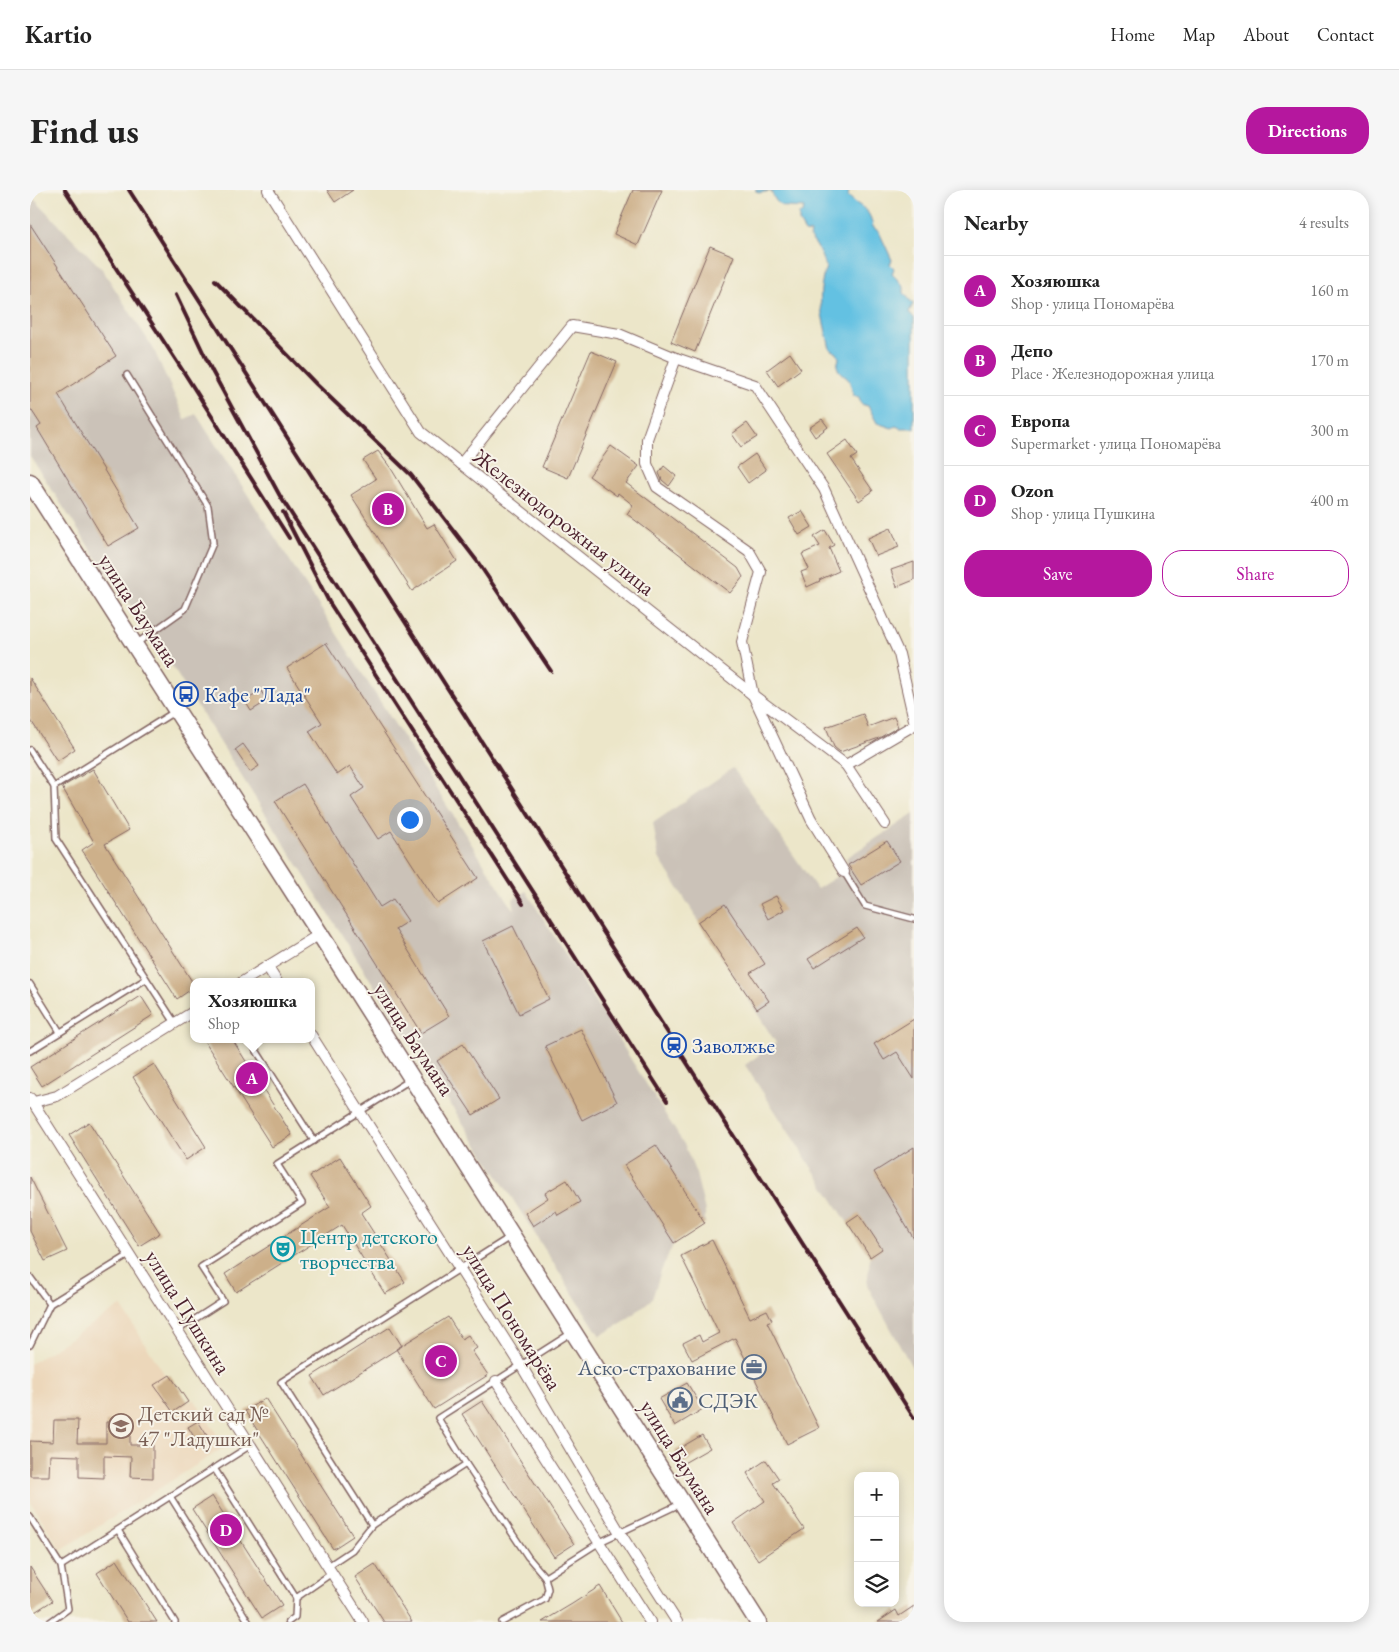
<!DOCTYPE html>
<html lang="en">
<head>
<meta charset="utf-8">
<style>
	body { margin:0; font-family:"EB Garamond",serif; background:#f6f6f6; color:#222 }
	.controls { position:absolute; right:15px; bottom:15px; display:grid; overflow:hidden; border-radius:10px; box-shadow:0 2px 12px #0003 }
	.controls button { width:45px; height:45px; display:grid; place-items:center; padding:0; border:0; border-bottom:1px solid #e0e0e0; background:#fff; color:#222; font:25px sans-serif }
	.you { position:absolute; left:379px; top:629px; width:18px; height:18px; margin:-12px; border:4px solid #fff; border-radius:50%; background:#1a73e8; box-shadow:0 0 0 8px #1a73e833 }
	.badge { display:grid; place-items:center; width:32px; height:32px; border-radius:50%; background:#b5179e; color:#fff; font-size:16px; font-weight:700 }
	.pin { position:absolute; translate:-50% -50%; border:2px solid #fff; box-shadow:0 1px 5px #0006 }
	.popup { position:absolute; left:160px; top:788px; width:125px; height:65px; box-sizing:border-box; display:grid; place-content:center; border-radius:10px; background:#fff; filter:drop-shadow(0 1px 4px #0005); font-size:16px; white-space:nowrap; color:#767676 }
	.popup b { font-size:19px; color:#222 }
	.popup::after { content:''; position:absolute; left:50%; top:100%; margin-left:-10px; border:10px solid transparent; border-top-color:#fff }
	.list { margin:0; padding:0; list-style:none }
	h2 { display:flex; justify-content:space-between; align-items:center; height:65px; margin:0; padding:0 20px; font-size:21px }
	h2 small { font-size:16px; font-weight:400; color:#767676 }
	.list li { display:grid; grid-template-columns:32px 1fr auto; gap:15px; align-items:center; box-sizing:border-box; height:70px; padding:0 20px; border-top:1px solid #e0e0e0 }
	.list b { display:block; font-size:19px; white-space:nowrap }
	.list p { margin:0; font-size:16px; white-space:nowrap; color:#767676 }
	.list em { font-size:16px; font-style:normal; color:#767676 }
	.actions { display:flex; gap:10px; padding:15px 20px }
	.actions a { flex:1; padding:11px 0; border:1px solid #b5179e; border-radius:20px; text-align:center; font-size:18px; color:#b5179e }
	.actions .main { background:#b5179e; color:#fff }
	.icon { flex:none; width:28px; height:28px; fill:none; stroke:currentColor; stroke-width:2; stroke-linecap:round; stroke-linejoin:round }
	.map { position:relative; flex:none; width:884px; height:1432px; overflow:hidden; border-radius:20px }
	header { display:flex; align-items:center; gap:30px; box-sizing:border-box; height:70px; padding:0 25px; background:#fff; border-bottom:1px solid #e0e0e0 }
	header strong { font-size:24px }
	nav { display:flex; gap:28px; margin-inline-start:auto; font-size:18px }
	.intro { display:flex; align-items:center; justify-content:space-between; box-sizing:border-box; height:120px; padding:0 30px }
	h1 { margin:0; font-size:35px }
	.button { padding:12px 22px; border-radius:20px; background:#b5179e; color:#fff; font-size:18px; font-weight:700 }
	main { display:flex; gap:30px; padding:0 30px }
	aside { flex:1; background:#fff; border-radius:20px; box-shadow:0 2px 12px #0003 }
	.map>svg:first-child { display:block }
	.built { fill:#ecd7ba }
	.industrial { fill:#cbc2b8 }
	.water { fill:#64c1e2; stroke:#577086 }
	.building { fill:#cdb08a }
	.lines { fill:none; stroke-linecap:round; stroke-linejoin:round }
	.service-casing { stroke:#836562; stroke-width:8 }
	.minor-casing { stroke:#836562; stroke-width:12 }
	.primary-casing { stroke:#836562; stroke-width:19 }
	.service { stroke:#fff; stroke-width:5 }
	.minor { stroke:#fff; stroke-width:10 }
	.primary { stroke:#fff; stroke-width:16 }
	.rail { stroke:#4a1f2b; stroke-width:4 }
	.labels { text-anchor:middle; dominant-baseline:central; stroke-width:4; stroke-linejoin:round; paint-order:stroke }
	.street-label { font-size:22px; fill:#4a1f2b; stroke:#f7f3e8 }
	.transit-label { font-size:22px; fill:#164399; stroke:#f7f3e8; text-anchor:start }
	.culture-label { font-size:22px; fill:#0d838f; stroke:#f7f3e8; text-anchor:start }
	.service-label { font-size:22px; fill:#4e5e75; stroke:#f7f3e8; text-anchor:end }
	.education-label { font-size:22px; fill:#785e54; stroke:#f7f3e8; text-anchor:start }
</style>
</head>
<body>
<header>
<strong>Kartio</strong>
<nav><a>Home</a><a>Map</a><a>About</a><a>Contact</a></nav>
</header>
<div class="intro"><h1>Find us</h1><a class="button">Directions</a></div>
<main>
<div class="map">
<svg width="884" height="1432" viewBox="0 0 884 1432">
	<rect width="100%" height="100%" fill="#f7f3e8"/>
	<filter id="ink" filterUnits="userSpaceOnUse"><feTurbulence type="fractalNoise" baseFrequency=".02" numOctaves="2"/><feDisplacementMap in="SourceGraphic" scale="10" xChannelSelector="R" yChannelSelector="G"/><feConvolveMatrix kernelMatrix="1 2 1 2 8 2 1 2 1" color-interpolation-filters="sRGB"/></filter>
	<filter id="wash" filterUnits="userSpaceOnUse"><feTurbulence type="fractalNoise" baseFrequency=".0096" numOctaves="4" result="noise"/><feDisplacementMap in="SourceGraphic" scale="20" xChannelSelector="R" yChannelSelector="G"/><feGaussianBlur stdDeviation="1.12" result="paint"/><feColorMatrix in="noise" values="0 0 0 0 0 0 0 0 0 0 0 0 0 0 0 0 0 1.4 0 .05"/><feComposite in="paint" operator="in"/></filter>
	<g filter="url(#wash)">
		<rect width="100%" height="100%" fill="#ece6c9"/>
		<path class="built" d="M91,1116L154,1215L164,1209L195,1257L31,1360L0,1311V1174Z"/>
		<g class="industrial">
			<path d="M0,5L72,79L123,158L155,229L166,224L485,722L483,709L496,701L655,956L666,984L675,1021V1033L644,1053L631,1081L622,1109L596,1130L570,1146L473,994L386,862L121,443L65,366L0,266Z"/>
			<path d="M703,578L787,699L820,678L816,668L884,624V1181L837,1095L840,1067L715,875L746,853L629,668L623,633Z"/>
		</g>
		<path class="water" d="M725,0H819L818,6C832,20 839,16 843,37L849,42L862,70L860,74L864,78L862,84L874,96V103L883,114L879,122L884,128V238H870L866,236L862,238L847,233L838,216L831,214L829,207L824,206L819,190L809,181L807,176L809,168L807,163L800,159C793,127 785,109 796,77C790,65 790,58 780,48L781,43L775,42L769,32V24L773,22L774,18C755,16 749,21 741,1L728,3Z"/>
		<g id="blocks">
			<g class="building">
				<path d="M297,0H323L305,12Z"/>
				<path d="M603,0H632L608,55L584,44Z"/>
				<path d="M0,34L86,166L28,204L109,338L78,356L7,238L11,235L0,218Z"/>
				<path d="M680,56L704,66L665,162L641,152Z"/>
				<path d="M561,161L587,172L538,288L512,277Z"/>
				<path d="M760,163L771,179L748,196L737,180Z"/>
				<path d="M792,229L798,237L785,247L779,238Z"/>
				<path d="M717,233L727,247L711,257L702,244Z"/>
				<path d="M817,250L827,265L821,269L843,301L829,311L797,264Z"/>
				<path d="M581,256L609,276L596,293L708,378L713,387L700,403L597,324L603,315L588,303L587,306L559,286Z"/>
				<path d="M348,261L362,280L397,338L404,334L427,371L382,401L321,305L346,289L333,270Z"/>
				<path d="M725,264L736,280L718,293L707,277Z"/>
				<path d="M634,276L646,286L639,296L632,290L629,283Z"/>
				<path d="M772,321L782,337L769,345L759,328Z"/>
				<path d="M861,338L869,357L846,366L838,348Z"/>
				<path d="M795,340L804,355L799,358L809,381L789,390L790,391L777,397L771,382L779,379L772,364L790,356L784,347Z"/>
				<path d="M884,372V390L867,397L861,380Z"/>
				<path d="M296,453L448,688L408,714L361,641L348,649L321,607L334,598L320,576L307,585L279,541L292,533L257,478Z"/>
				<path d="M0,488L45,559L27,571L0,529Z"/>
				<path d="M231,501L237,511L221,521L215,511Z"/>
				<path d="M833,524L838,537L864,527L868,537L849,548L810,562L804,557L796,537Z"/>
				<path d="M213,554L229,576L220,582L205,560Z"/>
				<path d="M63,579L99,640L75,654L163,793V798L147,809L52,660L64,652L32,597Z"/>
				<path d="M273,594L350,717L363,709L378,731L365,739L419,826L391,843L245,611Z"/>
				<path d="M857,651L870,671L831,695L818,675Z"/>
				<path d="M746,706L754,720L738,729L730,714Z"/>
				<path d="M695,714L735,774L720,783L739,811L727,819L668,732Z"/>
				<path d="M483,736L519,809L489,824L453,751Z"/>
				<path d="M827,738L833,747L784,778L778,769Z"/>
				<path d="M111,806L123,825L12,896L0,877Z"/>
				<path d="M884,829V889L867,862L854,870L844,854Z"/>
				<path d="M551,839L587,912L552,930L515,856Z"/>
				<path d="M173,849H202L262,945L242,957Z"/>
				<path d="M433,854L469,909L443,925L407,871Z"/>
				<path d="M124,874L176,957L156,970L103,887Z"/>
				<path d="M59,932L130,1043L109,1056L39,945Z"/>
				<path d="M626,955L675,1033L644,1053L594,975Z"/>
				<path d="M884,957V1049L844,982Z"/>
				<path d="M310,967L341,1016L331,1023L375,1092L355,1104L312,1035L206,1102L195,1084L300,1017L280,986Z"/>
				<path d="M0,987L37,1061L15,1071L0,1041Z"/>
				<path d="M537,990L550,1012L528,1025L526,1021L503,1036L495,1023L518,1008L515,1003Z"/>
				<path d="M829,1024L852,1059L840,1067L817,1032Z"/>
				<path d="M682,1050L720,1128L737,1120L742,1130L737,1132L789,1238L757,1254L705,1148L662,1170L653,1153L669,1145L672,1152L689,1143L651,1066Z"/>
				<path d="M418,1127L432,1149L438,1145L447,1158L442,1161L458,1185L404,1219L366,1159Z"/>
				<path d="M360,1137L372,1156L294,1205L282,1186Z"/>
				<path d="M140,1185L158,1212L143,1222L124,1195Z"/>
				<path d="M657,1193L673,1219L645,1236L629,1209Z"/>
				<path d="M235,1208L323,1346L303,1359L215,1221Z"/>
				<path d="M452,1211L544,1354L524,1367L432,1224Z"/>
				<path d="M24,1230H48L47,1253H76V1232H100V1255H123V1288L100,1287L101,1267L74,1266V1288L49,1287V1266L20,1265L19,1286H0V1251L23,1252Z"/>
				<path d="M168,1231L179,1249L169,1255L158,1237Z"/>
				<path d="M672,1245L680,1258L652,1274L645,1261Z"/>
				<path d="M736,1270L749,1289L743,1293L774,1339L728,1370L703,1333L735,1311L717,1283Z"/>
				<path d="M182,1306L252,1415L232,1428L162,1319Z"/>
				<path d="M87,1370L127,1432H98L67,1383Z"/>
				<path d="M345,1374L382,1432H354L325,1387Z"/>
				<path d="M0,1377L22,1411L0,1425Z"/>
				<path d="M570,1396L592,1432H512L542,1414Z"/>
				<path d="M884,1416V1432H848L866,1420L869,1426Z"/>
			</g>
		</g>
	</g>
	<g filter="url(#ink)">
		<use href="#blocks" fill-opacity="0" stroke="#836562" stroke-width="1"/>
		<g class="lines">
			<defs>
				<g id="service">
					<path d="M97,185L178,316L183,353L155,419L107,453"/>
					<path d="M144,522L24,597L26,649L145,833"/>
					<path d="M0,560L24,597"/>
					<path d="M814,682L835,716L884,729"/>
					<path d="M0,794L30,842"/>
					<path d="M219,849L284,951"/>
					<path d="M0,861L116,789"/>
					<path d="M0,1087L20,1114"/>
					<path d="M148,1140L193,1111L171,1077L272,1013L247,974L380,890"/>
					<path d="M0,1155L20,1114L99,1065"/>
					<path d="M436,1274L498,1367L515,1387L570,1352L650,1314"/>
					<path d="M184,1278L266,1408L302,1383"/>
					<path d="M140,1306L218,1431"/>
					<path d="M0,1327L31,1376L221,1255"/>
					<path d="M342,1335L251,1192L480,1047"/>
					<path d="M88,1340L145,1432"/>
					<path d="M298,1376L322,1360L342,1335L436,1274L408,1228L541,1143"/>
					<path d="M20,1432L38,1419L31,1376"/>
					<path d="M258,1432L265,1427L266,1408"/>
					<path d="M472,1432L515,1409L518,1399L515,1387"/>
				</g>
				<g id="minor">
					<path d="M238,0L391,242L723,505L781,629L814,682"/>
					<path d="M646,168L617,249V274L627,297L719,361L731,382L712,452L723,505L816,575L855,634"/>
					<path d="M431,274L542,136L589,144L646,168L725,195L794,299L869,464L884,530"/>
					<path d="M816,575L884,535"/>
					<path d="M237,776L247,792"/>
					<path d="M212,792L290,744"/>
					<path d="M281,845L491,1175L590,1343L647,1432"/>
					<path d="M0,908L333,1432"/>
					<path d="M0,913L27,906L163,822"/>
					<path d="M466,1191L620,1432"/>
				</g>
				<path id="primary" d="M0,292L290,744L728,1432"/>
			</defs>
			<use href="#service" class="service-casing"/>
			<use href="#minor" class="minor-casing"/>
			<use href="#primary" class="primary-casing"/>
			<use href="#service" class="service"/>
			<use href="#minor" class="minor"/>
			<use href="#primary" class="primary"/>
			<g class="rail">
				<path d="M35,0L153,181L259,348"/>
				<path d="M99,0L884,1228"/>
				<path d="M185,90L286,194L381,285L447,371L521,481"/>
				<path d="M146,105L182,181L250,306L637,911"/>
				<path d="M253,322L299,412L493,714"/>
			</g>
		</g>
	</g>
	<defs>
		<symbol id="bus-ring" viewBox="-11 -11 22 22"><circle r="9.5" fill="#f7f3e8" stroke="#1a4fb4" stroke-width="1.5"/><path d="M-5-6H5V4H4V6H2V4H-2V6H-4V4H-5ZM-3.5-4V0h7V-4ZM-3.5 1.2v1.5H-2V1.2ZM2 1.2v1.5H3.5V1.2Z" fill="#1a4fb4"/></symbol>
		<symbol id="station-ring" viewBox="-11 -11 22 22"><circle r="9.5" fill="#f7f3e8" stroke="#1a4fb4" stroke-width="1.5"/><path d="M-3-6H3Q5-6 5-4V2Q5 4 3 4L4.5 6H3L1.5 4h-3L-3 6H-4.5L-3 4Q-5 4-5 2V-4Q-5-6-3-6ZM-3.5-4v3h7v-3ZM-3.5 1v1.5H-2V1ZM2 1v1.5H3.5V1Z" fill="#1a4fb4"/></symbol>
		<symbol id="theatre-ring" viewBox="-11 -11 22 22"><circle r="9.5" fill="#f7f3e8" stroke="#0f9aa8" stroke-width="1.5"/><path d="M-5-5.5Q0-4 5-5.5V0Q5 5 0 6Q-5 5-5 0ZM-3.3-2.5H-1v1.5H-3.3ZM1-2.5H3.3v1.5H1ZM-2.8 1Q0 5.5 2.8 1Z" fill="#0f9aa8"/></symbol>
		<symbol id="office-ring" viewBox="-11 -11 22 22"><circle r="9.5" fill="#f7f3e8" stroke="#5c6f8a" stroke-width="1.5"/><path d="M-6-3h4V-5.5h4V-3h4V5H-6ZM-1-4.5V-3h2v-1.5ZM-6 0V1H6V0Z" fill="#5c6f8a"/></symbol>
		<symbol id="civic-ring" viewBox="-11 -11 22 22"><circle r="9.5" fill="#f7f3e8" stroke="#5c6f8a" stroke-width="1.5"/><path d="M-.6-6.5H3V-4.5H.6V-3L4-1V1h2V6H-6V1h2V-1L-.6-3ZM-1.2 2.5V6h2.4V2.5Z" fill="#5c6f8a"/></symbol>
		<symbol id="school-ring" viewBox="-11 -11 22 22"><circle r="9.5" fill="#f7f3e8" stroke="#8d6e63" stroke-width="1.5"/><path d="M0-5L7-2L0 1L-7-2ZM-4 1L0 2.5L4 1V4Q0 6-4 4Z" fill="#8d6e63"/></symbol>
	</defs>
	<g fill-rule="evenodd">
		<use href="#bus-ring" x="142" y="490" width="28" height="28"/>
		<use href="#station-ring" x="630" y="841" width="28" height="28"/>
		<use href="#theatre-ring" x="239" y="1045" width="28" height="28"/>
		<use href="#office-ring" x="710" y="1163" width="28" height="28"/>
		<use href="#civic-ring" x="636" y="1196" width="28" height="28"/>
		<use href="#school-ring" x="77" y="1222" width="28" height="28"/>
	</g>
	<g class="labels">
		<g class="street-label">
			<text transform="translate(534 332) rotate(38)">Железнодорожная улица</text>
			<text transform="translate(109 420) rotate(57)">улица Баумана</text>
			<text transform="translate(384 849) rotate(57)">улица Баумана</text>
			<text transform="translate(158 1122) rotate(58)">улица Пушкина</text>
			<text transform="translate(482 1127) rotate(58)">улица Пономарёва</text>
			<text transform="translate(650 1267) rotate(58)">улица Баумана</text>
		</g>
		<g class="transit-label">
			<text x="174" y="504">Кафе "Лада"</text>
			<text x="662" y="855">Заволжье</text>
		</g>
		<g class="culture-label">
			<text x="270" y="1046">Центр детского<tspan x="270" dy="25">творчества</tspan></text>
		</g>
		<g class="service-label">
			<text x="706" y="1177">Аско-страхование</text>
			<text x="668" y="1210" text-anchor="start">СДЭК</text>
		</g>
		<g class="education-label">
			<text x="108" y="1223">Детский сад №<tspan x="108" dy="25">47 "Ладушки"</tspan></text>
		</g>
	</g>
</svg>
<div class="controls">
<button>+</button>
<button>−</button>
<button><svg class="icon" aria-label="layers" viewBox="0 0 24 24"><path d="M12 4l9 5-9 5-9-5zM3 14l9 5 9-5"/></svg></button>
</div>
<div class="you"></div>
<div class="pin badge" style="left:222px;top:888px">A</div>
<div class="popup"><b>Хозяюшка</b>Shop</div>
<div class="pin badge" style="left:358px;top:319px">B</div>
<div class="pin badge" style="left:411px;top:1171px">C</div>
<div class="pin badge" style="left:196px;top:1340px">D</div>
</div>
<aside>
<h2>Nearby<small>4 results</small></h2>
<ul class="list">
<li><span class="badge">A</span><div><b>Хозяюшка</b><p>Shop · улица Пономарёва</p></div><em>160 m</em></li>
<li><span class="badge">B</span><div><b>Депо</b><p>Place · Железнодорожная улица</p></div><em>170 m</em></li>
<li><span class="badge">C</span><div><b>Европа</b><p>Supermarket · улица Пономарёва</p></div><em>300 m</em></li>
<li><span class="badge">D</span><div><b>Ozon</b><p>Shop · улица Пушкина</p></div><em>400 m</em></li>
</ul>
<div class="actions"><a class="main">Save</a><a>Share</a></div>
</aside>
</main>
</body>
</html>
